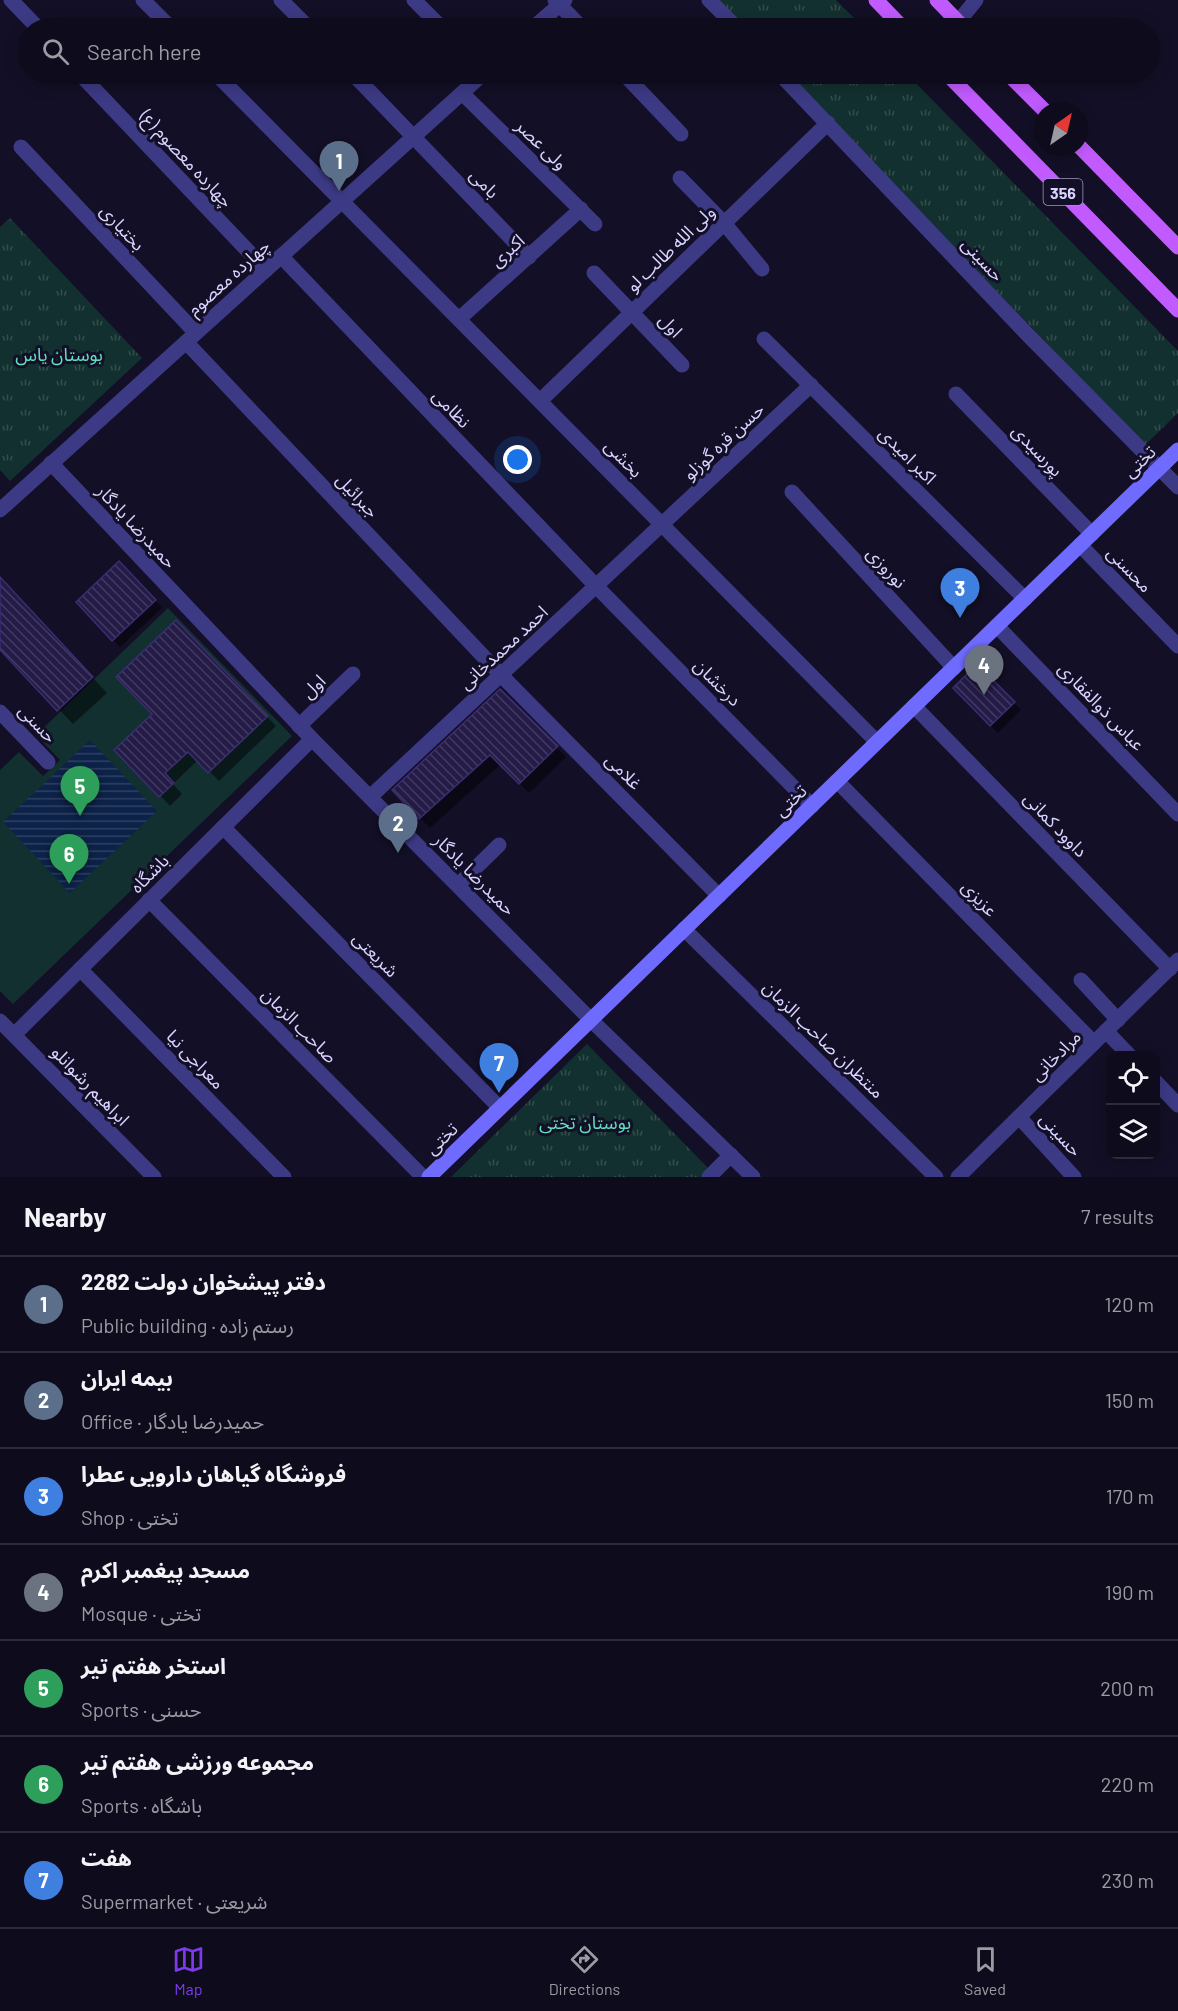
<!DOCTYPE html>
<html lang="en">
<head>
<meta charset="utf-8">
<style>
	body { margin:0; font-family:Barlow,"Noto Sans Arabic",sans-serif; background:#171425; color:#f1f3f6 }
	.controls { position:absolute; right:18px; bottom:18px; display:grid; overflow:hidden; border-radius:12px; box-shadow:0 3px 15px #0003 }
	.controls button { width:54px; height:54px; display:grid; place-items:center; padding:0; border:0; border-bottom:2px solid #2e2b3b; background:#0e0b1c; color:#f1f3f6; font:30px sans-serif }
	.compass { position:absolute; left:1034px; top:102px; width:54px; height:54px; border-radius:50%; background:#0e0b1c; box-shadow:0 3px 15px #0003; rotate:34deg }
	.you { position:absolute; left:518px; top:460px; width:21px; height:21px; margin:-15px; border:4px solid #fff; border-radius:50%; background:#1a73e8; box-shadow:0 0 0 9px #1a73e833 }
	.badge { display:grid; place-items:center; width:39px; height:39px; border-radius:50%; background:#7c3aed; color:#fff; font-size:20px; font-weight:700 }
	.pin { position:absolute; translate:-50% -50px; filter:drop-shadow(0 2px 3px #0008) }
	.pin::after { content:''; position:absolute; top:32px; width:21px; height:18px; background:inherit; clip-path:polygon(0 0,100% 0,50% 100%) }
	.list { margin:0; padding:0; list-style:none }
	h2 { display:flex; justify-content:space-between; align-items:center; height:78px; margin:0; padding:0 24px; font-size:26px }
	h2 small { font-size:20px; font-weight:400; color:#9b9ba3 }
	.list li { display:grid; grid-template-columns:39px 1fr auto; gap:18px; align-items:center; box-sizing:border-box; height:96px; padding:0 24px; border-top:2px solid #2e2b3b }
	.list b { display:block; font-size:22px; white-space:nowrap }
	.list p { margin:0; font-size:20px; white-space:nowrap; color:#9b9ba3 }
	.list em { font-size:20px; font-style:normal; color:#9b9ba3 }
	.icon { flex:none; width:33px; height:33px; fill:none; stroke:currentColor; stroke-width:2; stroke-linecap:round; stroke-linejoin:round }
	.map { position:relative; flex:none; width:1178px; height:1177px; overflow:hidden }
	.search { position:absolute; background:#0e0b1c; box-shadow:0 3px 15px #0003; left:18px; right:18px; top:18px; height:66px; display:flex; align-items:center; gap:15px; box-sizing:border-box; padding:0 21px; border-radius:33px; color:#9b9ba3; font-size:22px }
	.sheet { height:750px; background:#0e0b1c }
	nav { display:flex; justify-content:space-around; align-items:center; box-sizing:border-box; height:84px; border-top:2px solid #2e2b3b; background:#0e0b1c; font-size:16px; color:#9b9ba3 }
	nav a { display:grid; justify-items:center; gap:3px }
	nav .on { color:#7c3aed }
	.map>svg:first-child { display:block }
	.green { fill:#12302f }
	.park { fill:url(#park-tufts) }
	.water { fill:url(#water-rules) }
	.shadow { fill:#0007 }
	.building { fill:url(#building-back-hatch); stroke:#3b2d73; stroke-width:1.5 }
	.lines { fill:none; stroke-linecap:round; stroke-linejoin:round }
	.minor { stroke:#3d3a85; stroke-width:15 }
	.tertiary { stroke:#3d3a85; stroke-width:15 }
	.secondary { stroke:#6f6bff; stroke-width:15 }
	.primary { stroke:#c25bff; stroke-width:15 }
	.labels { text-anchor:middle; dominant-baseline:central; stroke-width:6; stroke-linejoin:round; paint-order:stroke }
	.shield { fill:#130f26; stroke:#9e99be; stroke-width:1.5 }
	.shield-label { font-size:16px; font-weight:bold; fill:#d9d4ff }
	.street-label { font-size:18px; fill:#d9d4ff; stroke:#130f26 }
	.park-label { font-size:18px; fill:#5fe0c0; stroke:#130f26 }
</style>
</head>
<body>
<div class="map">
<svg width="1178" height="1177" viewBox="0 0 1178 1177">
	<defs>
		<pattern id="park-tufts" width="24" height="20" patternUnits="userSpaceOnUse" patternTransform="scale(1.5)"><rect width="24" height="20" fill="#12302f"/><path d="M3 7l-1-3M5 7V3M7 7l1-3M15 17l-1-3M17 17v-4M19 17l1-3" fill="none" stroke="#344d4e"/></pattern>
		<pattern id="water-rules" width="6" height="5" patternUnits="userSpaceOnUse" patternTransform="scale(1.5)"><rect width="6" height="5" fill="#0c2248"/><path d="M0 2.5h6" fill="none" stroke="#2f4163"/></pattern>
		<pattern id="building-back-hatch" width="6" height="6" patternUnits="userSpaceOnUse" patternTransform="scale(1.5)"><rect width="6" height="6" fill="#241b47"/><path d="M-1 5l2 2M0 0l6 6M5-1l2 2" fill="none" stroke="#433b63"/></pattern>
	</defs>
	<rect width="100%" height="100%" fill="#130f26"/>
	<path class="green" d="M168,608L292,736L13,1004L0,991V770L19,752L43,776L60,760L36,735Z"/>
	<g class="park">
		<path d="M716,0H836L864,28H743Z"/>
		<path d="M787,74H907L1178,351V413L1145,445Z"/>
		<path d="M10,218L142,358L10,481L0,470V227Z"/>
		<path d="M587,1044L709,1169L701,1177H451Z"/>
	</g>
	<path class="water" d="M90,740L157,811L70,893L3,822Z"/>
	<g class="shadow">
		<path d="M127,570L162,608L120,647L113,640Z"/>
		<path d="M0,578L107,693L73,724L0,648Z"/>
		<path d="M176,622L276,726L219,781L198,760L173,784L182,794L170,806L117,750L154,714Z"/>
		<path d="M977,666L1021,710L998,733L955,688Z"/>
		<path d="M500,691L566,757L529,793L501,764L430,828L420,818Z"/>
	</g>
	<g class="building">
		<path d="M119,561L156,600L112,641L76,602Z"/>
		<path d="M0,577L93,677L57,711L0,650Z"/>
		<path d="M176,620L268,716L208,773L188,752L165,773L174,783L159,797L114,750L152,714L116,677Z"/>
		<path d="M977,664L1015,702L990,726L953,688Z"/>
		<path d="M500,689L558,746L519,784L490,755L419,819L392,790Z"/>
	</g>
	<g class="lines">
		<g class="minor">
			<path d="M11,0L38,28"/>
			<path d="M143,0L171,28"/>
			<path d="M281,0L309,28"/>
			<path d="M414,0L442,28"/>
			<path d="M555,0L582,28"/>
			<path d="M709,0L737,28"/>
			<path d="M958,22L976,0"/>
			<path d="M80,74L266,270"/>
			<path d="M216,74L877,742"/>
			<path d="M353,74L529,257"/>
			<path d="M624,74L681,134"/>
			<path d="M780,74L1026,333L1178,487"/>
			<path d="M462,93L595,224"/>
			<path d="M21,147L196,333"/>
			<path d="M680,178L724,223L762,269"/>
			<path d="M281,256L596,586L812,806"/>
			<path d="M594,273L682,365"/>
			<path d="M459,319L581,209"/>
			<path d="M764,339L1025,599"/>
			<path d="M186,342L501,675L719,896"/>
			<path d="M956,394L1092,534"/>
			<path d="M540,401L828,123"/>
			<path d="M792,492L954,668"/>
			<path d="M1080,545L1178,646"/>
			<path d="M997,626L1178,814"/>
			<path d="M914,706L1170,969"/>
			<path d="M0,712L48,762"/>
			<path d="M299,726L353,674"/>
			<path d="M837,781L1094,1043"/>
			<path d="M370,797L811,385"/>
			<path d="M223,827L500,1108"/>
			<path d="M458,885L499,845"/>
			<path d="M149,900L423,1177"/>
			<path d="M684,929L936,1177"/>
			<path d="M80,969L284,1177"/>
			<path d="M1081,980L1118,1020"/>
			<path d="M1106,1031L1130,1056"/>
			<path d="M1156,1082L1178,1105"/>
			<path d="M1019,1117L1074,1177"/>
			<path d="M709,1177L731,1155"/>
			<path d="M958,1177L1178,960"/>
		</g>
		<g class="tertiary">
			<path d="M533,28L565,0"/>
			<path d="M51,463L312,739L591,1020L753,1177"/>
			<path d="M0,510L483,74"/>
			<path d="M0,1021L154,1177"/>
			<path d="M14,1035L312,739"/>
		</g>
		<path class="secondary" d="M429,1177L1178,450"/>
		<g class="primary">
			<path d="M876,0L903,28"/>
			<path d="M937,0L964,28"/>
			<path d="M947,74L1178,310"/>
			<path d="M1008,74L1045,111"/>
			<path d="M1079,146L1178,247"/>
		</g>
	</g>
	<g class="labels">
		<rect class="shield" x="1043.5" y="179" width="39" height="26" rx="4.5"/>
		<g class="shield-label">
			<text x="1063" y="192">356</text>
		</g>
		<g class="street-label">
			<text transform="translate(542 144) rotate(44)">ولی عصر</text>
			<text transform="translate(187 158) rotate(47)">چهارده معصوم (ع)</text>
			<text transform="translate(485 183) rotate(46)">بامی</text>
			<text transform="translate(123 227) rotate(47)">بختیاری</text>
			<text transform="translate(670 248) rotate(-44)">ولی الله طالب لو</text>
			<text transform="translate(507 250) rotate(-42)">اکبری</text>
			<text transform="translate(983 259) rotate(47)">حسینی</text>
			<text transform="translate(228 277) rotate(-42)">چهارده معصوم</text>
			<text transform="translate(671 325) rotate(47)">اول</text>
			<text transform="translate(452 408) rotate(46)">نظامی</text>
			<text transform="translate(723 441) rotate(-43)">حسن قره گوزلو</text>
			<text transform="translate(1038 450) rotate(46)">پورسیدی</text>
			<text transform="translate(908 455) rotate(45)">اکبر امیدی</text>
			<text transform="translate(624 458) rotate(45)">بخشی</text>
			<text transform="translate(1139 461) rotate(-44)">تختی</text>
			<text transform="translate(358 495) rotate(47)">جبرائیل</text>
			<text transform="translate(137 526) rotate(47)">حمیدرضا یادگار</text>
			<text transform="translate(887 567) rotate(47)">نوروزی</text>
			<text transform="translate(1130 569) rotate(46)">محسنی</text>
			<text transform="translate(503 647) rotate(-43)">احمد محمدخانی</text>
			<text transform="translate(718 682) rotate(45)">درخشان</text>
			<text transform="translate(313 686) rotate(-44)">اول</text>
			<text transform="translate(1102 706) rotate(46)">عباس ذوالفقاری</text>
			<text transform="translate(38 723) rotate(46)">حسنی</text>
			<text transform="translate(624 771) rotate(45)">غلامی</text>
			<text transform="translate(790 800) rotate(-44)">تختی</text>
			<text transform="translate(1056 824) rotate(46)">داوود کمانی</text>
			<text transform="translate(149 873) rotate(-45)">باشگاه</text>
			<text transform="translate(475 874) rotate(45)">حمیدرضا یادگار</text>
			<text transform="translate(980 898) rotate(46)">عزیزی</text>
			<text transform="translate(376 954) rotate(45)">شریعتی</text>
			<text transform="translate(300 1025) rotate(45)">صاحب الزمان</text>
			<text transform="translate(824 1039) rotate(44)">منتظران صاحب الزمان</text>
			<text transform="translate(1055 1055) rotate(-45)">مرادخانی</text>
			<text transform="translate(196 1059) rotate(46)">معراجی نیا</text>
			<text transform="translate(91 1085) rotate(46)">ابراهیم رشوانلو</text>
			<text transform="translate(1061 1134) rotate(47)">حسینی</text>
			<text transform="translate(441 1138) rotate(-44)">تختی</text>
		</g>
		<g class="park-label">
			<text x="59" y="354">بوستان یاس</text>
			<text x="585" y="1122">بوستان تختی</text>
		</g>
	</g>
</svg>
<div class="controls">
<button><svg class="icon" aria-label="locate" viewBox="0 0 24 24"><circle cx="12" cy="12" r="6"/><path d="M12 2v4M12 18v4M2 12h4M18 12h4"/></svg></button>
<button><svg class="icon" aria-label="layers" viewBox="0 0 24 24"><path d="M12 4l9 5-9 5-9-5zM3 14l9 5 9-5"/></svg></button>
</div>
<svg class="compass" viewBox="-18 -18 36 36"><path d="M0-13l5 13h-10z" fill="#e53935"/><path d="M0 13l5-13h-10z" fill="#9b9ba3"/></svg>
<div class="you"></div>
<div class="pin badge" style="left:339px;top:191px;background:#5c6f8a">1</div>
<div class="pin badge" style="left:398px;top:853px;background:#5c6f8a">2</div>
<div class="pin badge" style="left:960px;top:618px;background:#3f7fe0">3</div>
<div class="pin badge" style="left:984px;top:695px;background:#6b7280">4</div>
<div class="pin badge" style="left:80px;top:816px;background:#2e9e5b">5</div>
<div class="pin badge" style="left:69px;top:884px;background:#2e9e5b">6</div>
<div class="pin badge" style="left:499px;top:1093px;background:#3f7fe0">7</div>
<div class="search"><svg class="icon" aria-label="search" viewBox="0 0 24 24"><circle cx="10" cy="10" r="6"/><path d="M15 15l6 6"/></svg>Search here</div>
</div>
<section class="sheet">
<h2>Nearby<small>7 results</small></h2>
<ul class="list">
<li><span class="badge" style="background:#5c6f8a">1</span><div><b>دفتر پیشخوان دولت 2282</b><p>Public building · رستم زاده</p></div><em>120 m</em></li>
<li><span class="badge" style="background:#5c6f8a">2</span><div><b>بیمه ایران</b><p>Office · حمیدرضا یادگار</p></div><em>150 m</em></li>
<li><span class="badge" style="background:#3f7fe0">3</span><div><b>فروشگاه گیاهان دارویی عطرا</b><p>Shop · تختی</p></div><em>170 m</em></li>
<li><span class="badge" style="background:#6b7280">4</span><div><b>مسجد پیغمبر اکرم</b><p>Mosque · تختی</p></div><em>190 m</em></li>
<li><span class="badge" style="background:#2e9e5b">5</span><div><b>استخر هفتم تیر</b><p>Sports · حسنی</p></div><em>200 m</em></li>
<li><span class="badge" style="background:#2e9e5b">6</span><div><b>مجموعه ورزشی هفتم تیر</b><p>Sports · باشگاه</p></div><em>220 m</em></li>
<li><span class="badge" style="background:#3f7fe0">7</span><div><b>هفت</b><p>Supermarket · شریعتی</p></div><em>230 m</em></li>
</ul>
</section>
<nav>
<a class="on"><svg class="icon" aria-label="map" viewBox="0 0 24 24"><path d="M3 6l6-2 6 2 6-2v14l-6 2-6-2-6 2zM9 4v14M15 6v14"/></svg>Map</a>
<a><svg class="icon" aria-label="directions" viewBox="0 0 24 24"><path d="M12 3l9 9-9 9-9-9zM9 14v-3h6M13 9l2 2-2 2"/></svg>Directions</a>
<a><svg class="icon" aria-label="saved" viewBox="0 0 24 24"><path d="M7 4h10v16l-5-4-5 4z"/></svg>Saved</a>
</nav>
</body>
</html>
